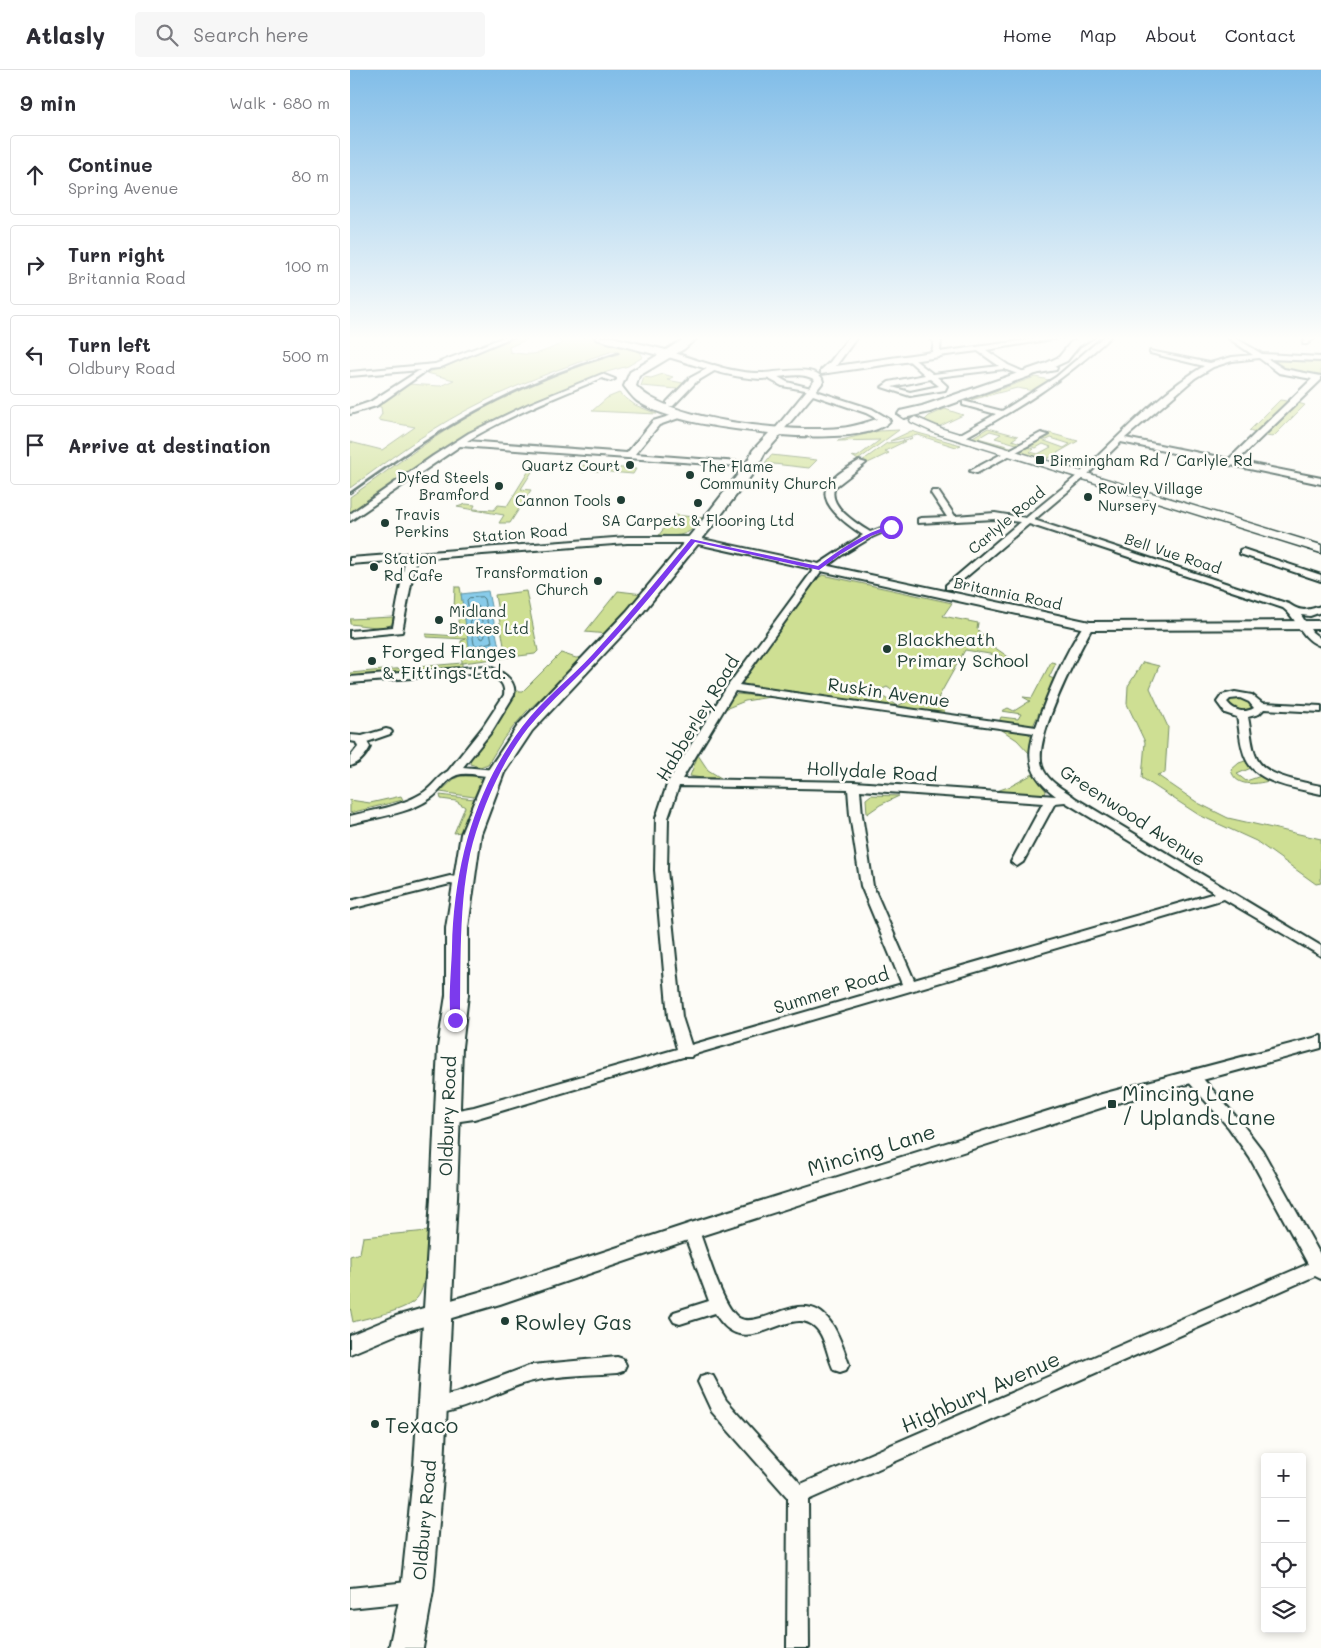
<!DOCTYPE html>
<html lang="en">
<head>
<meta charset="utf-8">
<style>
	body { margin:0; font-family:Mali,sans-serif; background:#f7f7f7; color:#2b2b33 }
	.controls { position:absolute; right:15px; bottom:15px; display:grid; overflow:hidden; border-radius:5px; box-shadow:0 2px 8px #0003 }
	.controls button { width:45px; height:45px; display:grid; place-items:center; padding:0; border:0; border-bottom:1px solid #e1e1e2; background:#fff; color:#2b2b33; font:25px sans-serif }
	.stop { position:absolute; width:15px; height:15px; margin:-11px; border:4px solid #7c3aed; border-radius:50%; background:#fff }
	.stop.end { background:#7c3aed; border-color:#fff; box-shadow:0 1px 5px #0008 }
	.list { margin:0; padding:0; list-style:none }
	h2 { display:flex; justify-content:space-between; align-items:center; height:65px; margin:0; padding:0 20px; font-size:21px }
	h2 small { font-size:16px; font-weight:400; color:#7c7c81 }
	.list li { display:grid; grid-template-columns:32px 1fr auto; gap:15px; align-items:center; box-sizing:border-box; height:80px; margin:0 10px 10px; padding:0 10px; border:1px solid #e1e1e2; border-radius:5px }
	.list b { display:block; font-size:19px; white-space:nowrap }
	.list p { margin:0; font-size:16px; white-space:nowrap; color:#7c7c81 }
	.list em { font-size:16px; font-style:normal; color:#7c7c81 }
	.icon { flex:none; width:28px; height:28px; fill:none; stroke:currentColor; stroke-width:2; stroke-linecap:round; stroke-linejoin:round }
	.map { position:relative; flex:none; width:971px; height:1578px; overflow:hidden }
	header { display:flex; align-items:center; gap:30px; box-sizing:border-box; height:70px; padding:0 25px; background:#fff; border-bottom:1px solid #e1e1e2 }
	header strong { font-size:24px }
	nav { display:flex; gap:28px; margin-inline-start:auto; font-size:18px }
	.search { width:350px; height:45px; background:#f7f7f7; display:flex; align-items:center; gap:12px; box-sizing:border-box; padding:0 18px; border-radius:5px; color:#7c7c81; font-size:19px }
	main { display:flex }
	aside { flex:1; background:#fff }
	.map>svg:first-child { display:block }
	.green { fill:#cedf93; stroke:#768e64; fill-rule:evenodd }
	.water { fill:#88cbe9; stroke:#5e92a1 }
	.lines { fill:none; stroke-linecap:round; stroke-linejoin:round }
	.shore { stroke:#49767c; stroke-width:1 }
	.minor-casing { stroke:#1f3d34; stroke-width:4 }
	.tertiary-casing { stroke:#1f3d34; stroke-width:4 }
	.secondary-casing { stroke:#1f3d34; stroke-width:3 }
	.primary-casing { stroke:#1f3d34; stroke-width:4 }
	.minor { fill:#fdfcf7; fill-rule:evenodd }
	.tertiary { fill:#fdfcf7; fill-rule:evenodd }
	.secondary { fill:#fdfcf7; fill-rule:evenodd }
	.primary { fill:#fdfcf7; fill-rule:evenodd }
	.rail { stroke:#1f3d34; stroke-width:2.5 }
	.route { fill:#7c3aed }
	.poi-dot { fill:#1f3d34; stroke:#fdfcf7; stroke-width:2 }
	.labels { text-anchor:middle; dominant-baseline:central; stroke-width:5; stroke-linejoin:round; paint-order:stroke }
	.far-poi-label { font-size:15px; fill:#1f3d34; stroke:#fdfcf7; text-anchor:start }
	.far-street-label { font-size:15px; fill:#1f3d34; stroke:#fdfcf7 }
	.poi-label { font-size:18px; fill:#1f3d34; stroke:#fdfcf7; text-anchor:start }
	.street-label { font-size:18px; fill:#1f3d34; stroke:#fdfcf7 }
	.near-poi-label { font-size:21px; fill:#1f3d34; stroke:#fdfcf7; text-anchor:start }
	.near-street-label { font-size:21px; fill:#1f3d34; stroke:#fdfcf7 }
</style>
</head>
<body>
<header>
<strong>Atlasly</strong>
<div class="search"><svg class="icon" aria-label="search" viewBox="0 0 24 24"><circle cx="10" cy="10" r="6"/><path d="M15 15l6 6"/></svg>Search here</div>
<nav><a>Home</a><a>Map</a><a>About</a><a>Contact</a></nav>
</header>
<main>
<aside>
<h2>9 min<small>Walk · 680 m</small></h2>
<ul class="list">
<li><svg class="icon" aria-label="ahead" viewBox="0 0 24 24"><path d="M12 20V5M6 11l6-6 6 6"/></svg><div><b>Continue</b><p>Spring Avenue</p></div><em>80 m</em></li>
<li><svg class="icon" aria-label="right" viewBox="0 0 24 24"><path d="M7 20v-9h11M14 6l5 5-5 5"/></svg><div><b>Turn right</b><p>Britannia Road</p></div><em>100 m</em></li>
<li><svg class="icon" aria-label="left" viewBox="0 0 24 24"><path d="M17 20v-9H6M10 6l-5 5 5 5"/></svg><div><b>Turn left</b><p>Oldbury Road</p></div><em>500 m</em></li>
<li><svg class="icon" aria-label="arrive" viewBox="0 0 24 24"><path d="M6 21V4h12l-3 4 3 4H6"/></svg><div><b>Arrive at destination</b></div></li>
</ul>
</aside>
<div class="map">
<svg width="971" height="1578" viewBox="0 0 971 1578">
	<rect width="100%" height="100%" fill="#fdfcf7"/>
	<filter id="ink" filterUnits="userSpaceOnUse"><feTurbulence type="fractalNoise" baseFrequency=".02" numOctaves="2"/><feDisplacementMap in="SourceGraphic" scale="10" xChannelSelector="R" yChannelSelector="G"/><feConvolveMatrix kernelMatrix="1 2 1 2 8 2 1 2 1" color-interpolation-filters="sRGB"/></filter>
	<g filter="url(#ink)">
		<g class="green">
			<path d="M168,267H183L159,277L160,282C185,287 190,283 213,273L206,268L208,267H241L289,280L293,287L278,296L257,302L183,331L147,348L82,387L0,443V427C45,396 88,362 136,337C167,321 200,306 234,295C245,291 258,288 270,283L263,281C212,297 162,316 115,341C74,363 37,391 0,418V372L32,380L65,357L28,350L32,344L31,337L24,336L45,323L49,324L50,322L47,321L58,314L90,316L104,310L77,303Z"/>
			<path d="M925,288L971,291V307L934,300L923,293V289Z"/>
			<path d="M313,304L323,307L317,310L333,313L327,319L291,316L294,307L301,308Z"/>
			<path d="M685,307L699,310L684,321L667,318L617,331Z"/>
			<path d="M269,323L285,335L307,344L242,341L257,328Z"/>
			<path d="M930,330L937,331L905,363L899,361Z"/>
			<path d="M948,333L955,335L923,367L916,366Z"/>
			<path d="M595,339L613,345L586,358L573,352L579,346Z"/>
			<path d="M638,358L668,366L662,370L671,373L670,375L645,368L651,364L640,361L628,368L664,378L658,379L621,368Z"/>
			<path d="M549,360L508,390L502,386L507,387L530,370L487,371L529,361Z"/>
			<path d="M561,361L611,375L606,377L568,365L540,371Z"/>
			<path d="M699,363L728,371L695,390L670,382L677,377L684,379L680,382L688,384L701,377L693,374L686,378L679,376L692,370L714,378L720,374L701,368L697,370L693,369L700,366L698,364Z"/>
			<path d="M562,368L535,381L539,383L518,393L512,391L537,373L548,372Z"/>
			<path d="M421,385L467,390L459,398L415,393Z"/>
			<path d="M183,394H187L171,419L181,420L160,453H149L154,445L107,437L116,434L125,435L123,439L144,440L148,435L157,436Z"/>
			<path d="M231,395L286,399L283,404L236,400L233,403Z"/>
			<path d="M324,445L354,448C339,465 332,467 309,465Z"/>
			<path d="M473,505L602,533L593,546L628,553L627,559L638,571V573L660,588L656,597H646L652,586L615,580L588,628L598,630L593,644L394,615L392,611L468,508ZM537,617L558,631L547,636L526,622Z"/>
			<path d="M105,517H110L121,584L155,581L145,525L176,521L188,581L185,584L112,593V598L0,608V603L112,593L111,571L116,569L76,567V564L107,566L109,539H104Z"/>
			<path d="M268,521L293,524L258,564L235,562Z"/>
			<path d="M43,547L42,554L35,558L0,554V549Z"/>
			<path d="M211,583L226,588L236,587L176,642L154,668L138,694L130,697L120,694L121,687L140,663L167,621H173Z"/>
			<path d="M701,592L706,593L699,607L704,609L683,656L649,652L651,647L668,649L671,644L652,641L658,638L664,641L680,631L673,627L682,628Z"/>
			<path d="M793,592L809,596L800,618L818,657L815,703L807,705L848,733L878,748L971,769V813L966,814L906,771L849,745L792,708L795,672L777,634L778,616Z"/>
			<path d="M387,624L420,627L395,631L375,639L380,630Z"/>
			<path d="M890,628L899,630L905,637C894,646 885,640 876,632L881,629Z"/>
			<path d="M652,660L676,662L683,667L680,684L667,670Z"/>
			<path d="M348,685L358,700L371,708H351L340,706Z"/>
			<path d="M895,691L901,698L887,704L896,711L911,706L919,711C905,714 886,718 881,700L889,693Z"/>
			<path d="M683,704L696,721L695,725L641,723L661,716Z"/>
			<path d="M110,706H124L132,709L124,727L90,722L104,709Z"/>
			<path d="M90,725L124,729L111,762L104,763L115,737L106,731L91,729Z"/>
			<path d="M521,725L549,726L530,735L517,744L516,729Z"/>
			<path d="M51,726L53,730L0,743V730L20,733Z"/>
			<path d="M78,1161C76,1177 78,1216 67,1228C57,1241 19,1247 3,1252L0,1237V1186L10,1183L13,1167Z"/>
		</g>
		<path class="water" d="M138,521L149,578L120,582L111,524Z"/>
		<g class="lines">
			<g class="shore">
				<path d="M132,527L134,529L142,572L126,576L124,574L117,530L119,528Z"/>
				<path d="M126,535L129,537L135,566L133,569L129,567L124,538Z"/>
			</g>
			<defs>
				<g id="minor">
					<path d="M154,267H162L89,298L79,299L26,336L0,344V339L20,332L70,300L0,306V302L85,294Z"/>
					<path d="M700,267H715L636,280L658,295L674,302L703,296L707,298L706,300L673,306L654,299L587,307L597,316L595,320L560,326L532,317L539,312L575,305L557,289V287H561L583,304L649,296L628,281L589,286L586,284L589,282ZM580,309L589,316L560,322L542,317Z"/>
					<path d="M753,267H760C713,311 668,339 612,369L605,367L646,344L613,335V331L652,341L706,307Z"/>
					<path d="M877,267H884L912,284L971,287V291L918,289L934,299L971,306V310L887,391L971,408V414L771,372L735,407L684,450L939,534C952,543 957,540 971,536V542L960,546L951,545L962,562L971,569V576C951,570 948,549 933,538L679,454L602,519H596V515L670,452L645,449L568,453V449L571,448L597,447L581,423L582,421H588L605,446L645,443L676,448C693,433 712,419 729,404C769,367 807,324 854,296L800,283V281L860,293L882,287L903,285ZM909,288L929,303L962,309L879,389L775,368L845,308L863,297L882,291Z"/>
					<path d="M959,267H966L957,274H953V272Z"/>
					<path d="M364,295L371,297L346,312L323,336H317V332L340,308Z"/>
					<path d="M252,304L265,309L261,311L252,308C206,327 160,345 117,371L277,383L303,351L326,344H329V348L309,355L285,384L402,393L406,395L402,397L110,376L0,451V444L83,386L119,363L179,334Z"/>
					<path d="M417,304H423L437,312L465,319L461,321L432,316L417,308Z"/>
					<path d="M691,363L698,365L627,403L620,401Z"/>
					<path d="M509,391L516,393L485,417C476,435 507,454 520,462L541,454L545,457L522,467L492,485L472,500L389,615L686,657C698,622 714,585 734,554H742L743,556C728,583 683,668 692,696C697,712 714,719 725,728L971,876V886L874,829L342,985L341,987H333L124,1049L97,1053L92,1051L89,1047L92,1043L124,1037L327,979L318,947L305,800L306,748L318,712L377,617L466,496L513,465C499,456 466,433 478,415C485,404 498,398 509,391ZM385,621L684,663C675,692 682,708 706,726L504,712L332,709ZM329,716L498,719L500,745L511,816L552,914L341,975L332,947L317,800L318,748ZM510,720L693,733L661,792L667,796L673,792L705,733L715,732L865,823L564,910L523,816L512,745Z"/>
					<path d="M893,479L971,505V511L890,484V480Z"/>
					<path d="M61,484L66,487L52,562L0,567V561L43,557L56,487Z"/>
					<path d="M136,596C150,600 167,609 164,625L142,661L113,697L145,700L149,701L151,703L149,705C135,709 121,701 107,705C95,709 91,722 81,728C58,744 27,747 0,754V746C24,740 49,737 71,724C82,718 87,707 98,701L133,657L154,625C156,611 145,608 134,602L0,613V607Z"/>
					<path d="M885,622L902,625L912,633L971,636V642L914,639L909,644L898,647C901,661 901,677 907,689C916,707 953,712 971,716V724C947,718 908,715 896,689C890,676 890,661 887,647L875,643L867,632L872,625ZM890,628L899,632L904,638C894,644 884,641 877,632L880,629Z"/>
					<path d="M36,659L40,660L42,662L40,664L17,672L20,677C16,685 9,694 0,696V687L8,677L6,672L0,671V665L12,666Z"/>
					<path d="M100,806L117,809L118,812L112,816L100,814L0,839V831Z"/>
					<path d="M842,1001L847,1002L889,1050L912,1080L971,1186V1209L965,1206L458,1430L459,1578H437L438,1428L362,1342L348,1312L351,1306L357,1304L363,1306L376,1330L451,1414L958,1194L900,1088L879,1058L837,1010L835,1006L837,1002Z"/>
					<path d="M341,1154L347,1156L349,1161C357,1181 372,1237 389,1248C396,1252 404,1250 411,1248C423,1245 435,1239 448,1237C481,1233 490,1270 499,1294L496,1300L490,1302L484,1300C477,1287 476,1267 465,1257C438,1232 395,1296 365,1243L330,1254L324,1252L321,1247L324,1242L359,1231L333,1161L335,1156Z"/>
					<path d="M267,1287L273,1289L276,1295L273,1301L267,1303C240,1305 210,1305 183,1311C157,1316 100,1350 77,1342L75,1336L77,1330L109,1322L182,1295Z"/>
					<path d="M67,1511L74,1514L77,1521L74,1528L67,1531L0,1538V1518Z"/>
				</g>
				<g id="tertiary">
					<path d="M499,267H507L486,296L582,282L584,272L578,267H587L591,269L590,281L593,284L589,287L471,304V300L480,292Z"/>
					<path d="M318,281C349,290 380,304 413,303C426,303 471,293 473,312L466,321L522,339L539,349L537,351H531L516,343L463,325L431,363H425V359L465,310C451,300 426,309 411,309C378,308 346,295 315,286V282Z"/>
					<path d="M277,467H343L740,552L971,551V559L740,560L343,473H277L0,494V488Z"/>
					<path d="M971,966V978L760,1035L344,1168L150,1234L50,1263L0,1284V1265L46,1246L150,1216L341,1153L752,1024Z"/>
				</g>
				<path id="secondary" d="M565,347L593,359L971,475V483L585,363L561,352L560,350Z"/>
				<g id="primary">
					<path d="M245,267H262L316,280L337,267H348L334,279L289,306L286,316C318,351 442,363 489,358C505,357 519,351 534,347L540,351C523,370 456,367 431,365L414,384L407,398L361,458L289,547L182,661L154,703L131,764L118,858V925L112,977L107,1128L94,1396L83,1521L73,1578H39L51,1521L64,1396L81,1128L88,977L96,925V858L111,764L136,703L169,654L277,541L351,452L396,394L403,380L419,363C381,359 318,352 287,331C282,327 278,321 274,316L280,302L308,285L246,269Z"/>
					<path d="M731,267H744L729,276L717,291L702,298L580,342L554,348L548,344L550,341L572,336L694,294L709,287L721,272Z"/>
				</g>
			</defs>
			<use href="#minor" class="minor-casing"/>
			<use href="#tertiary" class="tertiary-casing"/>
			<use href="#secondary" class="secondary-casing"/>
			<use href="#primary" class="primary-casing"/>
			<use href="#minor" class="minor"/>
			<use href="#tertiary" class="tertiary"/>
			<use href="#secondary" class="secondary"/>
			<use href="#primary" class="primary"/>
			<path class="rail" d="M0,423C89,359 162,314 268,283"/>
		</g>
	</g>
	<linearGradient id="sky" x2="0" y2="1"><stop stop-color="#81bde8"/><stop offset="0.55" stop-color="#fefefb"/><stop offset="1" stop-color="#fefefb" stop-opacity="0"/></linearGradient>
	<rect width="971" height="488" fill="url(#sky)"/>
	<path class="route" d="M541,455L543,458L521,466L491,484L469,500L345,472C315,509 286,545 254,579C230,606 201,630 178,658C154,689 138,725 126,762C108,817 111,892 110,950L105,953L102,952C97,941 102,892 102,877C104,797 124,721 172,657C192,630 220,609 243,584C277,547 309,508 341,469L468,496C490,479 513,464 541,455Z"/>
	<g class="poi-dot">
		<rect x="685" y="385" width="10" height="10" rx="2.5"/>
		<circle cx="280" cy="395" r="5"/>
		<circle cx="340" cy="405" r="5"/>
		<circle cx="149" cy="416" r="5"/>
		<circle cx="738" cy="427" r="5"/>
		<circle cx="271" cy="430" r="5"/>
		<circle cx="348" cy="433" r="5"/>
		<circle cx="35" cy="453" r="5"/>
		<circle cx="24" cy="497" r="5"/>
		<circle cx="248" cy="511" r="5"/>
		<circle cx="89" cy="550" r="5"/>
		<circle cx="537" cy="579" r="5"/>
		<circle cx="22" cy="591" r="5"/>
		<rect x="757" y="1029" width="10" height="10" rx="2.5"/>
		<circle cx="155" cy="1251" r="5"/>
		<circle cx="25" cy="1354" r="5"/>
	</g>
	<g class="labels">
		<g class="far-poi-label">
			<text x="700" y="390">Birmingham Rd / Carlyle Rd</text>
			<text x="270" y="395" text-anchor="end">Quartz Court</text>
			<text x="350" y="396">The Flame<tspan x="350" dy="17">Community Church</tspan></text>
			<text x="139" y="407" text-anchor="end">Dyfed Steels<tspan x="139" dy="17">Bramford</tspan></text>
			<text x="748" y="418">Rowley Village<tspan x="748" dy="17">Nursery</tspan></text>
			<text x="261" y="430" text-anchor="end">Cannon Tools</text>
			<text x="45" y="444">Travis<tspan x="45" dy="17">Perkins</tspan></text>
			<text x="348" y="450" text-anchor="middle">SA Carpets &amp; Flooring Ltd</text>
			<text x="34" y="488">Station<tspan x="34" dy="17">Rd Cafe</tspan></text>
			<text x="238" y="502" text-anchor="end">Transformation<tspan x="238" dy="17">Church</tspan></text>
			<text x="99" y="541">Midland<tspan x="99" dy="17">Brakes Ltd</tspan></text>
		</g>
		<g class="far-street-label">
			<text transform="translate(656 450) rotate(-40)">Carlyle Road</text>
			<text transform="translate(170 463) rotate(-4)">Station Road</text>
			<text transform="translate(823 483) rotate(18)">Bell Vue Road</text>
			<text transform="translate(658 523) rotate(12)">Britannia Road</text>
		</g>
		<g class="poi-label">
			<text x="547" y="569">Blackheath<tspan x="547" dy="21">Primary School</tspan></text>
			<text x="32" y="581">Forged Flanges<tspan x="32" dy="21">&amp; Fittings Ltd.</tspan></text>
		</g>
		<g class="street-label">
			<text transform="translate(539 622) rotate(8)">Ruskin Avenue</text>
			<text transform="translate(347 648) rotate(-59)">Habberley Road</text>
			<text transform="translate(522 701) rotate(3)">Hollydale Road</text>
			<text transform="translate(783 745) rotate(33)">Greenwood Avenue</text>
			<text transform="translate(481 920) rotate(-17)">Summer Road</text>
			<text transform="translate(97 1046) rotate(-88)">Oldbury Road</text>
			<text transform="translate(74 1450) rotate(-85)">Oldbury Road</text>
		</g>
		<g class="near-poi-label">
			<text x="772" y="1022">Mincing Lane<tspan x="772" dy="24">/ Uplands Lane</tspan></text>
			<text x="165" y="1251">Rowley Gas</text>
			<text x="35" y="1354">Texaco</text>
		</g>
		<g class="near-street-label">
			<text transform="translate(521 1079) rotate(-17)">Mincing Lane</text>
			<text transform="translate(630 1321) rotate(-24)">Highbury Avenue</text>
		</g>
	</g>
</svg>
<div class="controls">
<button>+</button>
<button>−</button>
<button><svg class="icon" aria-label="locate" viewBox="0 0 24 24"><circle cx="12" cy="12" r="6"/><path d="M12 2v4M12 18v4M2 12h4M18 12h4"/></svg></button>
<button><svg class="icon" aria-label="layers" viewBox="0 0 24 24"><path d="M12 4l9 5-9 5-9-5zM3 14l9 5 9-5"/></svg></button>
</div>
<div class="stop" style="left:541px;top:457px"></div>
<div class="stop end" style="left:105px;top:950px"></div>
</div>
</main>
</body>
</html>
